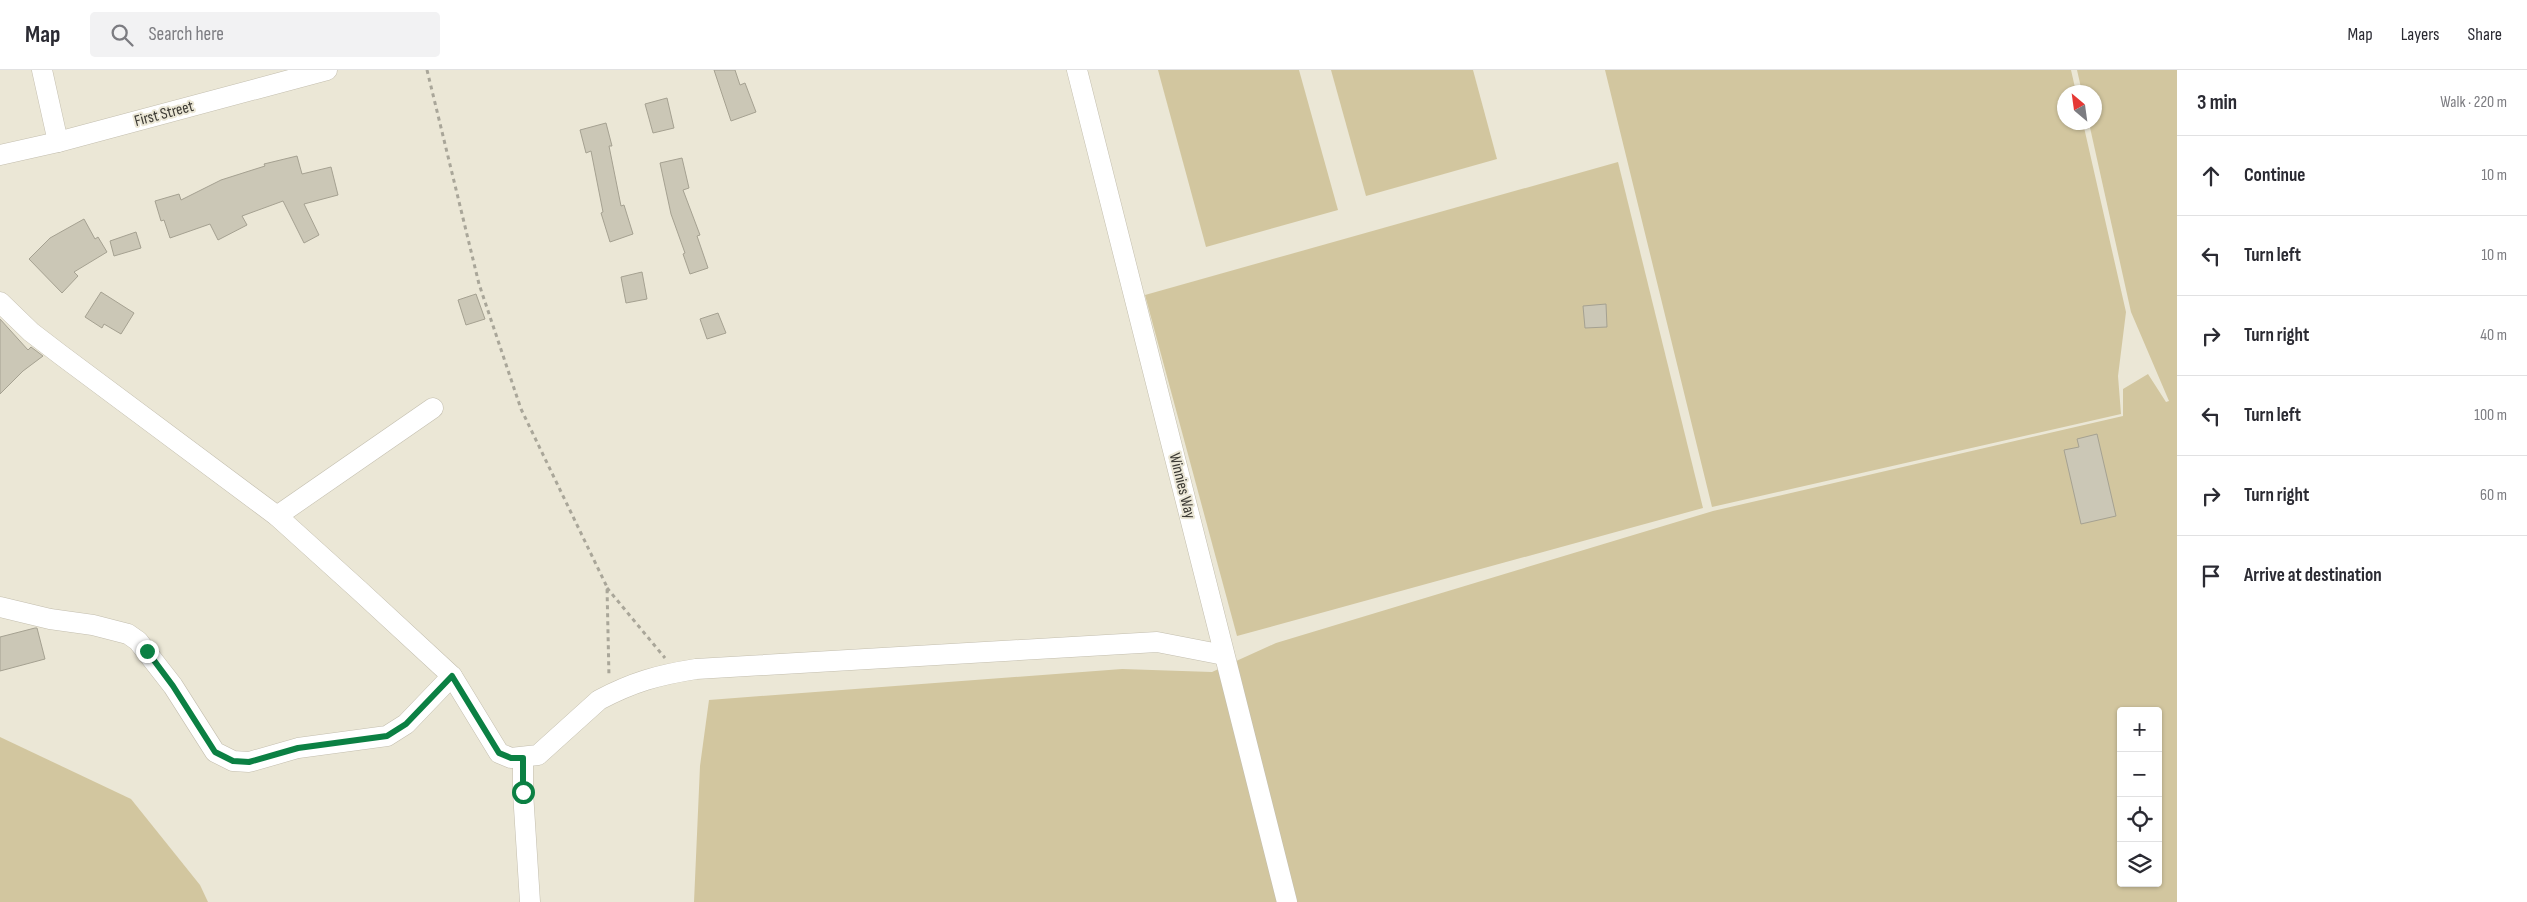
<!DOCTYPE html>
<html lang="en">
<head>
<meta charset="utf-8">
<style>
	body { margin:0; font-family:"Sofia Sans Condensed",sans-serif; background:#f2f2f3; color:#2b2b33 }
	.controls { position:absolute; right:15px; bottom:15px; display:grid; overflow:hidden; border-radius:5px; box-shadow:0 1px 4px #0004 }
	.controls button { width:45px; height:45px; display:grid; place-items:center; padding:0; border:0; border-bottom:1px solid #e1e1e2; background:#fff; color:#2b2b33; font:25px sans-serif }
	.compass { position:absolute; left:2057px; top:15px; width:45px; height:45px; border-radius:50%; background:#fff; box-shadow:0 1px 4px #0004; rotate:331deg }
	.stop { position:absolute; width:15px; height:15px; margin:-11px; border:4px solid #0b8043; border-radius:50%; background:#fff }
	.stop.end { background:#0b8043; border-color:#fff; box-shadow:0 1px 5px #0008 }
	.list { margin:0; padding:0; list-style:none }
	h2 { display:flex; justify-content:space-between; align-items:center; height:65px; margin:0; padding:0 20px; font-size:21px }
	h2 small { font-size:16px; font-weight:400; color:#7c7c81 }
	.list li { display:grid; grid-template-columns:32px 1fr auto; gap:15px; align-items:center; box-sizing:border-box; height:80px; padding:0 20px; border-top:1px solid #e1e1e2 }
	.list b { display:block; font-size:19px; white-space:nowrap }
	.list em { font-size:16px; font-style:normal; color:#7c7c81 }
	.icon { flex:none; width:28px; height:28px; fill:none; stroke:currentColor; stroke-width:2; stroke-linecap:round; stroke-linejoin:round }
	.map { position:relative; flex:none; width:2177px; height:832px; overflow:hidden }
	header { display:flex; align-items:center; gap:30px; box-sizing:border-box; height:70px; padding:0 25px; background:#fff; border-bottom:1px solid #e1e1e2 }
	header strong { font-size:24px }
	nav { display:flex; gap:28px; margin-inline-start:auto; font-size:18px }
	.search { width:350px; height:45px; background:#f2f2f3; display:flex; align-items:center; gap:12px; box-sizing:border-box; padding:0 18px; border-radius:5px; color:#7c7c81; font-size:19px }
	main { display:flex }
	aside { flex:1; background:#fff }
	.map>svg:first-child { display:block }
	.green { fill:#d2c69f; fill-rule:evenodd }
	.building { fill:#cbc7b6; stroke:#a5a191 }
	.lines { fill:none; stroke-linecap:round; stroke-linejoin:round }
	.minor-casing { stroke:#c3beae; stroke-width:21 }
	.path { stroke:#a9a699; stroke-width:3; stroke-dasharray:4 4; stroke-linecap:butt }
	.minor { stroke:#fff; stroke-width:20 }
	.route { stroke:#0b8043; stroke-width:6 }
	.labels { text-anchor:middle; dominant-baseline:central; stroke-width:4; stroke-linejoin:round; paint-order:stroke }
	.street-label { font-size:16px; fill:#3b3933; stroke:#ebe7d6 }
</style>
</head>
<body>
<header>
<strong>Map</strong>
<div class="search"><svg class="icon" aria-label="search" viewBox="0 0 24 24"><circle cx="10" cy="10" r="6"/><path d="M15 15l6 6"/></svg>Search here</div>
<nav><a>Map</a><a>Layers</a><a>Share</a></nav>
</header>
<main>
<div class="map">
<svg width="2177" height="832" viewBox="0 0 2177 832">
	<rect width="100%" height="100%" fill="#ebe7d6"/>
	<g class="green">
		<path d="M1158,0H1299L1338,140L1206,177Z"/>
		<path d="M1331,0H1473L1497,89L1366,126Z"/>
		<path d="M1605,0H2071L2076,22H2064V52L2083,53L2126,242L2118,306L2121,344L1712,437Z"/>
		<path d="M2077,0H2177V832H694L700,696L709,630L1122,599L1212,602L1276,573L1713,441L2123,346V319L2148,304L2166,332L2169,331L2131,242L2089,53L2094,52V22H2082ZM2121,641H2158V813H2121Z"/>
		<path d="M1618,92L1703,438L1237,566L1145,225Z"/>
		<path d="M0,667L131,729L200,815L208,832H0Z"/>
	</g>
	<g class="building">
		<path d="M714,0H735L740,15L745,13L756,42L731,51Z"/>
		<path d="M667,28L674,58L653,63L645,34Z"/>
		<path d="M606,53L612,76H609L621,136L624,135L633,164L610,172L601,143L603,142L591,81L586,83L580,60Z"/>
		<path d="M297,86L302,104L331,97L338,125L304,134L319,165L304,173L283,131L242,146L247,155L218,170L210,154L170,168L164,150L161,151L155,131L179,124L181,130L221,110L265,96L264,94Z"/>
		<path d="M682,88L689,118L683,120L700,165L697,166L708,198L690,204L683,184L685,183L671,144L660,93Z"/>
		<path d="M84,149L95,169L98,167L107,182L74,202L78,206L62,223L29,189L50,168Z"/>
		<path d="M136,162L141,178L114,186L110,171Z"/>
		<path d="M642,202L647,229L626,233L621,207Z"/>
		<path d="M101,222L134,243L121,264L104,254L102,258L85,247Z"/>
		<path d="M476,224L485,249L466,255L458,230Z"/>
		<path d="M1606,234L1607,257L1585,258L1583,236Z"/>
		<path d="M718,243L726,263L707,269L700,249Z"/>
		<path d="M0,249L28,280L31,277L43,286L23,301L0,324Z"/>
		<path d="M2097,364L2116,446L2081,454L2064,380L2079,377L2077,369Z"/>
		<path d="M35,558H37L45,589L0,601V567Z"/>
	</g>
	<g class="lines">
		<defs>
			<g id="minor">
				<path d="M42,0L58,72"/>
				<path d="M1077,0L1287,832"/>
				<path d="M0,85L58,72L327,0"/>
				<path d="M0,232L31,262L61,285L277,446L360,521L452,606L499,683L511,688L538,685L599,630C633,612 658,605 696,599L1157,572L1224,585"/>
				<path d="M277,446L433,338"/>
				<path d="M0,537L50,549L93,555L128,564L138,571L173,616L215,682L233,691L249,692L298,678L387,666L406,654L452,606"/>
				<path d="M523,688V722L530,832"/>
			</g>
		</defs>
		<use href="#minor" class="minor-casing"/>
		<g class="path">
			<path d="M427,0L479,214L521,339L607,517L609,607"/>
			<path d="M607,518L665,588"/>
		</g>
		<use href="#minor" class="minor"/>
	</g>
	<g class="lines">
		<path class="route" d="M147,581L173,616L215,682L233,691L249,692L298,678L387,666L406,654L452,606L499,683L511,688H523V722"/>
	</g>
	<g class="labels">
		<g class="street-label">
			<text transform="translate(164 44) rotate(-15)">First Street</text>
			<text transform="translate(1182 416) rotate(76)">Winnies Way</text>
		</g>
	</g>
</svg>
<div class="controls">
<button>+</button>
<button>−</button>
<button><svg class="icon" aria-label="locate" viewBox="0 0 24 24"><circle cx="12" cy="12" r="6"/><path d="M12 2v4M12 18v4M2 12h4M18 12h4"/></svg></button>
<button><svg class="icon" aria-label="layers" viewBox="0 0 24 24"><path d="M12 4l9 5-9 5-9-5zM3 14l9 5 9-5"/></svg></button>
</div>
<svg class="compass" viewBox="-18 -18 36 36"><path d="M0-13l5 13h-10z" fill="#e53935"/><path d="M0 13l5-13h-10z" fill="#7c7c81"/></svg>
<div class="stop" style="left:523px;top:722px"></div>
<div class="stop end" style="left:147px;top:581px"></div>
</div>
<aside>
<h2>3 min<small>Walk · 220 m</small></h2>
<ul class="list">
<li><svg class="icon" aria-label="ahead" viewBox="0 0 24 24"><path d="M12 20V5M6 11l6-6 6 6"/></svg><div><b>Continue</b></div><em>10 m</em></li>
<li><svg class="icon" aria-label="left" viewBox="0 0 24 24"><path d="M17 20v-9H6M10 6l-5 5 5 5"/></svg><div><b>Turn left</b></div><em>10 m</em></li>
<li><svg class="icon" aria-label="right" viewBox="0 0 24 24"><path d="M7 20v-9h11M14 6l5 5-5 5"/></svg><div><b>Turn right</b></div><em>40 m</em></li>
<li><svg class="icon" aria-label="left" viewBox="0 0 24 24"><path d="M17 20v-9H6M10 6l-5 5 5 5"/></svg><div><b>Turn left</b></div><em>100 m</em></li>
<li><svg class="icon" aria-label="right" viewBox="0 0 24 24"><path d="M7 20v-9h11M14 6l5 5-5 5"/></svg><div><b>Turn right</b></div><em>60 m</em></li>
<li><svg class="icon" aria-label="arrive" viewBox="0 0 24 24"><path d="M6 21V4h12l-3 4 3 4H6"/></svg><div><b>Arrive at destination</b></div></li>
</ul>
</aside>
</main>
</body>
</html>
